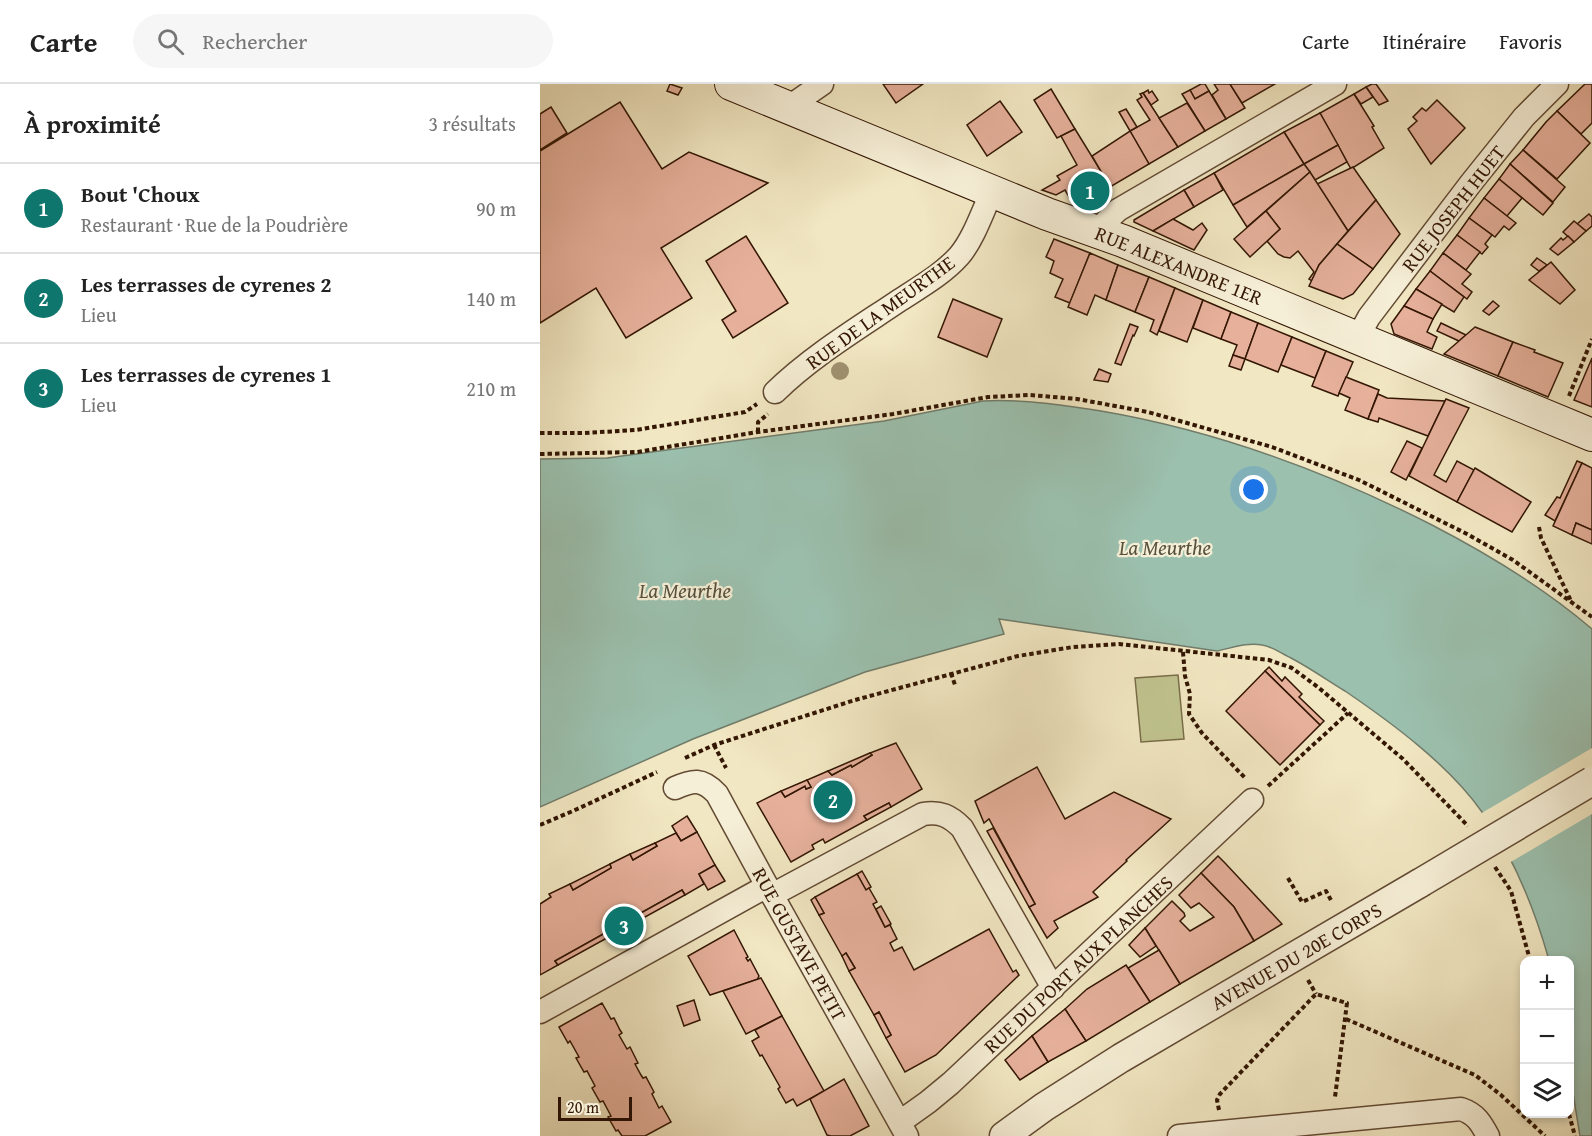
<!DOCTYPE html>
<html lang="fr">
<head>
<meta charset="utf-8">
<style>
	body { margin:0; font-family:"Gentium Book Plus",serif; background:#f6f6f6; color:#222 }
	.controls { position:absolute; right:18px; bottom:18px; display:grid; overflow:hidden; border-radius:12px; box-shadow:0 3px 9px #0003 }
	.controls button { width:54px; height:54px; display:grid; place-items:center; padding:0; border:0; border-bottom:2px solid #e0e0e0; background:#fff; color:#222; font:30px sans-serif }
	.scale { position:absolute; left:18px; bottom:15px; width:74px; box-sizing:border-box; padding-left:6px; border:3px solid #331603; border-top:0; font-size:16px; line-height:21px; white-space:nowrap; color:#331603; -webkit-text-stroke:4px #f6efd7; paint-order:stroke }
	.you { position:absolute; left:714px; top:406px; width:21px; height:21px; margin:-15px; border:4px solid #fff; border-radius:50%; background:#1a73e8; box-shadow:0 0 0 9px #1a73e833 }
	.badge { display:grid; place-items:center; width:39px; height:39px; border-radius:50%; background:#0f766e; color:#fff; font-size:20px; font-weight:700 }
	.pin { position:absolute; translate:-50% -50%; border:3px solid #fff; box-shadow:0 2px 6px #0006 }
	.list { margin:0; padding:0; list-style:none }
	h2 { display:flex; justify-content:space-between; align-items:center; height:78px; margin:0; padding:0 24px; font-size:26px }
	h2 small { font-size:20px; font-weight:400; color:#767676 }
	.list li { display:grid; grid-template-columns:39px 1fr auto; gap:18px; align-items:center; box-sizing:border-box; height:90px; padding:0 24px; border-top:2px solid #e0e0e0 }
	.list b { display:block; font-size:22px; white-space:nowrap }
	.list p { margin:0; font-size:20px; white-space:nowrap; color:#767676 }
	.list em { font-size:20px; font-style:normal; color:#767676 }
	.icon { flex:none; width:33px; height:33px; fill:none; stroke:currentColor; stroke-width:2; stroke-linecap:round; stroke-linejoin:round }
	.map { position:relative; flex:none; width:1052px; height:1052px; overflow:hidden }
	header { display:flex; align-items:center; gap:36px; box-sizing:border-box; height:84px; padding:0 30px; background:#fff; border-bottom:2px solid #e0e0e0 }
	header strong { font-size:28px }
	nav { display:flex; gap:33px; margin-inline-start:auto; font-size:21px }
	.search { width:420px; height:54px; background:#f6f6f6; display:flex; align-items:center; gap:15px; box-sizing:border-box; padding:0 21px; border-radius:33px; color:#767676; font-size:22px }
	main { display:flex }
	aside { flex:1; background:#fff }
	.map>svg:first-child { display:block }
	.green { fill:#c0c48f; stroke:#7a6d49; stroke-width:1.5 }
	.water { fill:#9bc0ae; stroke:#717c6a; stroke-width:1.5 }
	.pier { fill:#f1e7c2 }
	.building { fill:#e6b09b; stroke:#331603; stroke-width:1.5 }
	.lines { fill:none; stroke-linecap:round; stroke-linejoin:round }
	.minor-casing { stroke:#624a33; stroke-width:25 }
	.tertiary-casing { stroke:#624a33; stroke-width:31 }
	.secondary-casing { stroke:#331603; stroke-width:34 }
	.path { stroke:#331603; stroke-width:4; stroke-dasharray:4.5 3; stroke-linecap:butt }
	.minor { stroke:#f6efd7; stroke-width:22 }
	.tertiary { stroke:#f6efd7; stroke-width:28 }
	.secondary { stroke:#f6efd7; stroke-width:32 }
	.tertiary-bridge-casing { stroke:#624a33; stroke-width:31; stroke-linecap:butt }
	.tertiary-bridge { stroke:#f6efd7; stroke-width:28 }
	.tree { fill:#a09170 }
	.labels { text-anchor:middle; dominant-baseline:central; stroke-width:4.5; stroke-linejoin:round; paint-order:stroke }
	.street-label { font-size:20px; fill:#331603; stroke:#f6efd7 }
	.water-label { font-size:21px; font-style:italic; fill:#57523f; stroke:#f6efd7 }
</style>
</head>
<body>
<header>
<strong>Carte</strong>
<div class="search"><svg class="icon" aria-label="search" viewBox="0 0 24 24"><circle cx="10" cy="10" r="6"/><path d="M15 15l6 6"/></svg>Rechercher</div>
<nav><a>Carte</a><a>Itinéraire</a><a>Favoris</a></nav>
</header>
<main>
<aside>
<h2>À proximité<small>3 résultats</small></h2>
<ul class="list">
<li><span class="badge">1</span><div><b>Bout 'Choux</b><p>Restaurant · Rue de la Poudrière</p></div><em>90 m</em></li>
<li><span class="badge">2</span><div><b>Les terrasses de cyrenes 2</b><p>Lieu</p></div><em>140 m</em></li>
<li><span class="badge">3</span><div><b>Les terrasses de cyrenes 1</b><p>Lieu</p></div><em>210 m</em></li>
</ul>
</aside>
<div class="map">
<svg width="1052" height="1052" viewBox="0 0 1052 1052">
	<rect width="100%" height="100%" fill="#f1e7c2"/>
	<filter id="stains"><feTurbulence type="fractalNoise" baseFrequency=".00333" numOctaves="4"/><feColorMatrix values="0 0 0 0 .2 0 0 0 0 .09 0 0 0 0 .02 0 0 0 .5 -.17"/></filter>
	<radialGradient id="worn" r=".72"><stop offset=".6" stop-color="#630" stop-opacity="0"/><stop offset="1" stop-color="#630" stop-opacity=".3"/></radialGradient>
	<path class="green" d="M638,591L644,655L601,658L595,594Z"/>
	<path class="water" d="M443,317C483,315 522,321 561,327C678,347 786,387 892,441C948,470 1003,503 1052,545V1052H1040L1030,991V876H1009C994,823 974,773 942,728C909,681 852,639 805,607C787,596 770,584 751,574C742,570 732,562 722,561C707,558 692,564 677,567L459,535L464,550L325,588L153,655L0,723V375L67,374L344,337Z"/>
	<path class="pier" d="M1052,664V730L969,779L940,730Z"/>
	<g class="building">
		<path d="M130,0L142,4L138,11L127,7Z"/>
		<path d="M343,0H383L356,19Z"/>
		<path d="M661,0H665L669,7L655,15L650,6Z"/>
		<path d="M674,0H690L705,24L686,35L672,11L678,6Z"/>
		<path d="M690,0H735L702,19Z"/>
		<path d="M832,0H836L848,17L839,21L826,3Z"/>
		<path d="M1045,0H1052V39L1041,50L1017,27Z"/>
		<path d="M826,3L833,13L821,20L814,10Z"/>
		<path d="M511,5L535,45L517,54L494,16Z"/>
		<path d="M608,6L609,9L612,7L618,16L611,21L603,9Z"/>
		<path d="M650,6L655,15L669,7L686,35L665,47L642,10Z"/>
		<path d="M603,9L638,63L609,80L590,47L610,36L597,16L602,13L600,10Z"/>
		<path d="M814,10L834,42L832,43L844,64L811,85L780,29Z"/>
		<path d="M897,16L925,44L891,80L868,45L877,37L873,33L882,24L886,27Z"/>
		<path d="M460,17L482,48L447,72L427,41Z"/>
		<path d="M80,18L122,85L149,68L228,99L121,164L152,214L86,254L56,204L0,239V67Z"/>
		<path d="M647,19L665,47L638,63L619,34Z"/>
		<path d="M11,23L27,49L0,66V30Z"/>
		<path d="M586,25L597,43L590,47L579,28Z"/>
		<path d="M1017,27L1050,59L1017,95L983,66L1006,38Z"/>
		<path d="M780,29L798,61L764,80L744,48Z"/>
		<path d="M535,45L567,97L532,118L525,106L516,111L502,106L520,96L517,92L537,81L521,52Z"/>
		<path d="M590,47L609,80L570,103L552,72Z"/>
		<path d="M744,48L764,80L693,121L674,89Z"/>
		<path d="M798,61L807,78L775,96L764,80Z"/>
		<path d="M983,66L1025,103L1013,118L970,80Z"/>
		<path d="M764,80L770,88L707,143L693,121Z"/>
		<path d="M970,80L1013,119L1003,131L959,95Z"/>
		<path d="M813,83L836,116L808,147L777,100Z"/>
		<path d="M770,88L808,147L779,181L772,197L769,195L774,188L758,167L750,174L744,173L738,170L727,157L740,145L726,127Z"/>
		<path d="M674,89L683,106L654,123L644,106Z"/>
		<path d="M959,95L982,114L967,132L944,114Z"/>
		<path d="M644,106L654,123L613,147L594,138V136Z"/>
		<path d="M944,114L976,139L969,146L964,142L955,153L929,134Z"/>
		<path d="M836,116L860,150L833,185L797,160Z"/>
		<path d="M726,127L740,145L710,173L694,155Z"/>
		<path d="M1049,130L1052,133V142L1046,147L1037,140Z"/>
		<path d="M929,134L952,151L945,160L948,163L942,170L917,151Z"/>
		<path d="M633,135L653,146L662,139L667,146L654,166L613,147Z"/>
		<path d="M1034,137L1046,147L1034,158L1023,148Z"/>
		<path d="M917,151L940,168L926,186L903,169Z"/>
		<path d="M206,152L248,219L193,254L182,236L196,227L166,177Z"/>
		<path d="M1028,152L1034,158L1018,171L1010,165L1021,154L1023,156Z"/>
		<path d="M514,155L550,169L530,219L515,213L523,195L510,189L514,177L506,173Z"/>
		<path d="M797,160L833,185L813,210L803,215L769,202L779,181Z"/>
		<path d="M550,169L578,181L566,216L555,211L547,231L528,223Z"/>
		<path d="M903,169L931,190L922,200L932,208L927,215L890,187Z"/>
		<path d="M997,174L1007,181L999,187L991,181Z"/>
		<path d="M1011,178L1035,206L1020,220L989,196Z"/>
		<path d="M578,181L609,193L595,228L566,216Z"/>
		<path d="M890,187L924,213L914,228L876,205Z"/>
		<path d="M609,193L635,204L617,251L610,247L614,236L595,228Z"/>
		<path d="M635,204L663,216L647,258L619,247Z"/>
		<path d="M876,205L902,220L893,235L864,222Z"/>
		<path d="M413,215L462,235L447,273L398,253Z"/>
		<path d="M663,216L691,228L681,255L653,244Z"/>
		<path d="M953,217L959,222L949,231L943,227Z"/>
		<path d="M864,222L893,235L887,248L897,253L892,265L854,250L851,240Z"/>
		<path d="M691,228L718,239L705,275L693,271L697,261L681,255Z"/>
		<path d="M718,239L752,253L738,288L705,275Z"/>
		<path d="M901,239L926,251L919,257L897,247Z"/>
		<path d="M590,240L598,243L594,252L593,251L581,281L575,279Z"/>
		<path d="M935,243L973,258L958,292L904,270Z"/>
		<path d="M752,253L786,267L775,294L741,281Z"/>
		<path d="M973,258L995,266L994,268L1023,279L1008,313L958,292Z"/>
		<path d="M786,267L813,278L798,312L772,302Z"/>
		<path d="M693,271L705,275L701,286L689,282Z"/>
		<path d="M1052,274V323L1034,316Z"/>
		<path d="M559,285L571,290L568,298L554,296Z"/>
		<path d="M806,293L839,306L828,335L805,326L810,314L799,309Z"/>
		<path d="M838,310L847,314L905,317L888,352L839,334L838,338L828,335Z"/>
		<path d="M906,315L929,324L894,391L906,398L917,377L934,386L917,418L869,392Z"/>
		<path d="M867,357L882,364L866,396L851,388Z"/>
		<path d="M1037,377L1042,379L1015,437L1005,431L1017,413L1020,414Z"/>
		<path d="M1042,379L1052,384V446L1036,439L1032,451L1013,442Z"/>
		<path d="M935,384L991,418L972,448L917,418Z"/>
		<path d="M1036,439L1052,446V460L1032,451Z"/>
		<path d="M729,583L742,597L745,593L762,610L759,613L784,637L780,641L725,587Z"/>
		<path d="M725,587L780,641L740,681L686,627Z"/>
		<path d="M356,659L382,705L351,723L349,719L324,732L327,736L285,759L283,755L272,761L274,765L251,778L217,719L241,707L245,713L265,702L266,705L271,703L267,696L288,687L292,691L311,681L312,683L332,671L330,669Z"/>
		<path d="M330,669L332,671L312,683L311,681L292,691L288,687Z"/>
		<path d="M497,683L525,735L574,708L631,735L586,776L587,777L553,808L558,813L514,837L518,844L507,854L489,823L495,820L449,735L444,739L435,717Z"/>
		<path d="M267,696L271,703L266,705L265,702L245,713L241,707Z"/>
		<path d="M349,719L351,723L327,736L324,732Z"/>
		<path d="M147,732L157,748L141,757L132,742Z"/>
		<path d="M453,744L495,820L489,823L447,747Z"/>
		<path d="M157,748L175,781L159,790L164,800L145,811L142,806L15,877L18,881L0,891V820L11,813L9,810L30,800L33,806L71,784L70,780L90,770L93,776L117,762L115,759L136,749L141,757Z"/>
		<path d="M115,759L117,762L93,776L90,770Z"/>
		<path d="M678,772L685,779L742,840L714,857L694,823L661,789Z"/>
		<path d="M70,780L71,784L33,806L30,800Z"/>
		<path d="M175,781L185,797L168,806L159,790Z"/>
		<path d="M322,787L331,803L326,806L317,790Z"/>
		<path d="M661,789L694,823L714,857L640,900L605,844L632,817L644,829L645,832L640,837L650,847L674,833L659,819L651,824L639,811Z"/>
		<path d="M317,790L326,806L329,804L337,818L333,820L345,843L350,841L357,855L350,859L354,867L362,863L374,886L449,845L473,888L476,886L479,891L396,971L365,988L346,954L351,951L339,928L334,931L309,887L315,884L306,869L302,872L279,831L284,829L275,813Z"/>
		<path d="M142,806L145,811L18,881L15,877Z"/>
		<path d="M275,813L284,829L279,831L271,816Z"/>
		<path d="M341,822L351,840L345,843L336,825Z"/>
		<path d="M605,844L616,862L600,873L589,861Z"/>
		<path d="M194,846L208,873L206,874L208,877L210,875L219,892L218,894L219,895L170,911L148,872Z"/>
		<path d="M619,866L640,900L610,918L588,884Z"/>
		<path d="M306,869L315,884L309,887L302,872Z"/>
		<path d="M586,881L610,918L546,957L525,925L547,905Z"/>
		<path d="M221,894L242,932L206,950L183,907Z"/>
		<path d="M154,916L160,936L144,942L137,922Z"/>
		<path d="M62,919L71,935L74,934L80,946L82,949L79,951L87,965L90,963L98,979L95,980L101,991L103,994L106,993L114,1008L112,1010L119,1024L122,1022L131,1038L105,1052H82L78,1046L76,1047L68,1033L71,1032L63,1017L60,1018L52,1004L55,1002L47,987L44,988L36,974L39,973L30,957L28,959L19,943Z"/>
		<path d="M525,925L546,957L508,978L492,952Z"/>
		<path d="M339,928L351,951L346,954L334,931Z"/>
		<path d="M242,932L284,1007L257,1022L253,1015L246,1019L238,1005L240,1003L222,971L220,972L212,957L219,953L215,946Z"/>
		<path d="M492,952L508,978L480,996L465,976Z"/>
		<path d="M304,995L329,1042L310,1052H291L287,1051L270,1015Z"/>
	</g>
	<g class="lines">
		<defs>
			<g id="minor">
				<path d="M249,23L282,0"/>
				<path d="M556,147L578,126L795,0"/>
				<path d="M818,253L829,233L931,99L984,33L1017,0"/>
				<path d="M235,308C272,272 317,245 360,216C380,203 403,190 419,172C433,156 443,127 452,107"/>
				<path d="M135,704C153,696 162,694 177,710L227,802L367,1052"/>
				<path d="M232,811L383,730C400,727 410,732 422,744L513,904"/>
				<path d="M0,928L227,802"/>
				<path d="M360,1038L388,1018L411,999L712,716"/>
				<path d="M639,1052L921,1025C936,1030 941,1039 948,1052"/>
			</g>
			<path id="tertiary" d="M464,1052L504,1023L581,974L880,799"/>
			<path id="secondary" d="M191,0L507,130L583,157L1052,351"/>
		</defs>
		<use href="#minor" class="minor-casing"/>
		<use href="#tertiary" class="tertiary-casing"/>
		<use href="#secondary" class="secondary-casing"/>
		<g class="path">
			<path d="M1029,312L1052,255"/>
			<path d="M218,348V338L228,330"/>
			<path d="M0,349H45L96,346L205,328L217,320"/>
			<path d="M0,370L97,368L218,348L353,330L448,313L490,311L537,315L608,328L732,363L819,396L927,450L973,476L1052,533"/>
			<path d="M999,443L1001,454L1031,517"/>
			<path d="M643,568L645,592L650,610L649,630L662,649L706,695"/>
			<path d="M411,589L415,601"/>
			<path d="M174,661L186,684"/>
			<path d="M145,674L174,661L315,616L478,572L533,563L579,560L729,576L752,584L779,604L863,675L928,742"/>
			<path d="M728,702L808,629"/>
			<path d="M0,741L33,727L117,688"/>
			<path d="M955,783L971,807L990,876"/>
			<path d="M748,794L762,818L786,807L792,818"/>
			<path d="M768,896L776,910"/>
			<path d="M806,935L935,991L961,1011L1005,1052"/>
			<path d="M679,1026L677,1016L680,1010L776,910L807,919L795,1013"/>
			<path d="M1029,1030L1035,1052"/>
		</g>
		<use href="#minor" class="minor"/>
		<use href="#tertiary" class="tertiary"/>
		<use href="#secondary" class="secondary"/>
		<defs>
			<path id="tertiary-bridge" d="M880,799L1052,697"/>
		</defs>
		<use href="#tertiary-bridge" class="tertiary-bridge-casing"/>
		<use href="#tertiary-bridge" class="tertiary-bridge"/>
	</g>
	<circle class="tree" cx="300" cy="287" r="9"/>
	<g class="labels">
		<g class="street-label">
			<text transform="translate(913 124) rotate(-52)">RUE JOSEPH HUET</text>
			<text transform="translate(639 181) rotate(22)">RUE ALEXANDRE 1ER</text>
			<text transform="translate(340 228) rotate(-36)">RUE DE LA MEURTHE</text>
			<text transform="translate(260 860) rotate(61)">RUE GUSTAVE PETIT</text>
			<text transform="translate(756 872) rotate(-30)">AVENUE DU 20E CORPS</text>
			<text transform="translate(538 880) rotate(-43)">RUE DU PORT AUX PLANCHES</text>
		</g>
		<g class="water-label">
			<text x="625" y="463">La Meurthe</text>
			<text x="145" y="506">La Meurthe</text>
		</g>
	</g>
	<rect width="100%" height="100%" filter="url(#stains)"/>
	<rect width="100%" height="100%" fill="url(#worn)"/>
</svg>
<div class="controls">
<button>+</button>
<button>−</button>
<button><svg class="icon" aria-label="layers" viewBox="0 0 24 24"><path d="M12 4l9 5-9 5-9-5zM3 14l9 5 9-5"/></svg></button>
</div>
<div class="scale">20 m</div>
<div class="you"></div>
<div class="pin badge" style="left:550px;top:107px">1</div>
<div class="pin badge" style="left:293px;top:716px">2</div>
<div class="pin badge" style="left:84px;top:842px">3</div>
</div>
</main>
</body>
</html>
